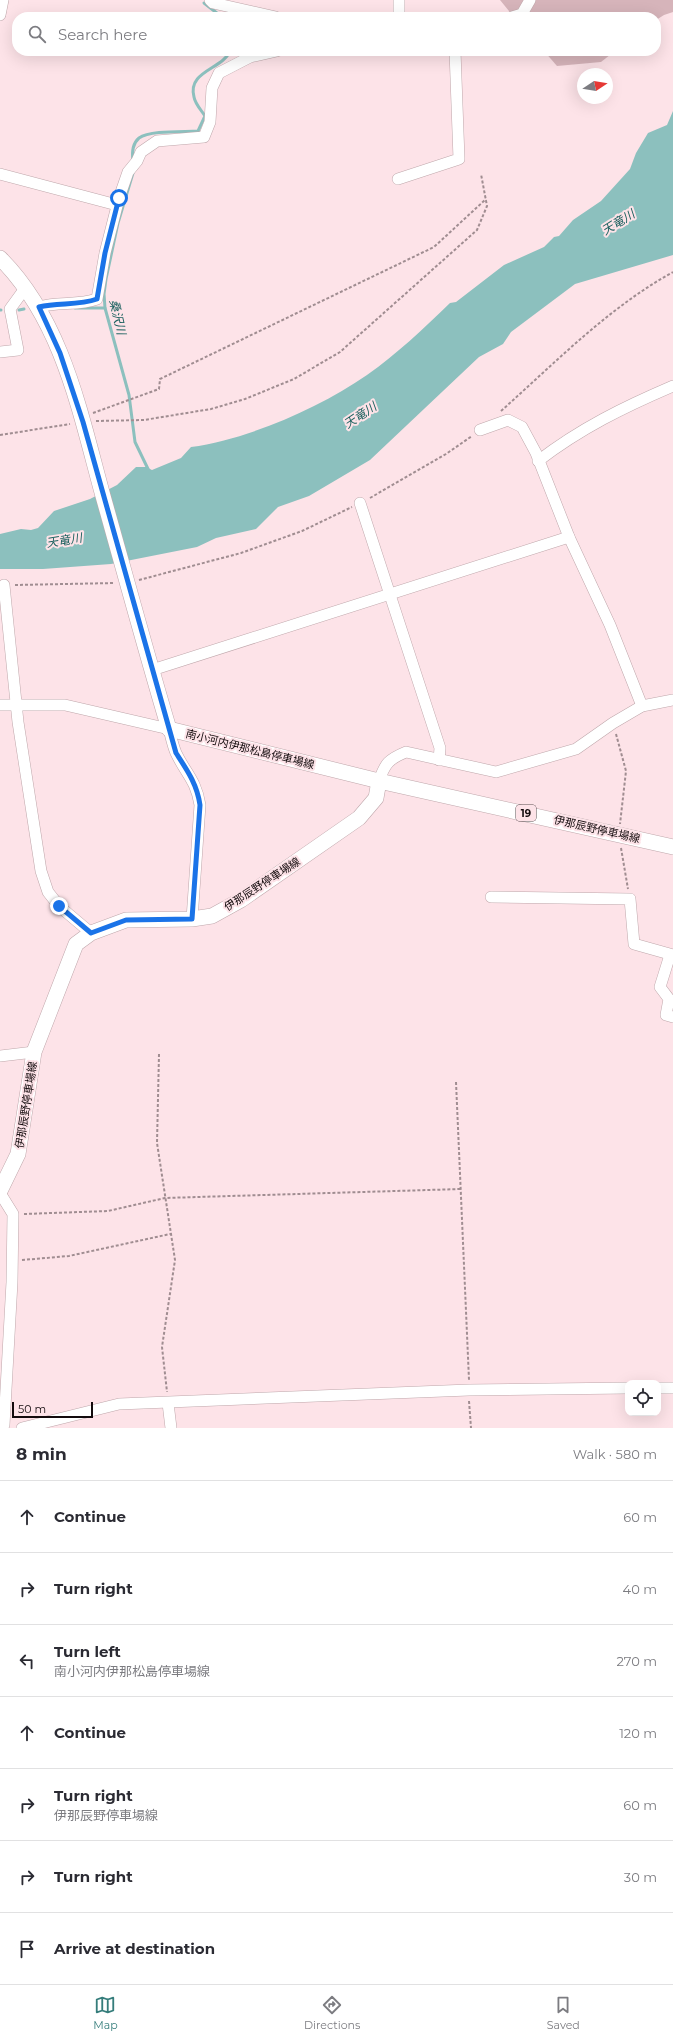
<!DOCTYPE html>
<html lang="en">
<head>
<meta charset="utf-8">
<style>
	body { margin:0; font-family:Montserrat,"Noto Sans JP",sans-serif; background:#f2f2f3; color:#2b2b33 }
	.controls { position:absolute; right:12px; bottom:12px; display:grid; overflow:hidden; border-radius:8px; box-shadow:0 4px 16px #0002 }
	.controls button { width:36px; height:36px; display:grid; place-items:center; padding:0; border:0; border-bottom:1px solid #e1e1e2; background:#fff; color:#2b2b33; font:20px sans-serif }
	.compass { position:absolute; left:577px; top:68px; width:36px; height:36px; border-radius:50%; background:#fff; box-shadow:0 4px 16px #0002; rotate:78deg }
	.scale { position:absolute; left:12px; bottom:10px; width:81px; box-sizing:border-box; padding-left:4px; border:2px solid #130b0d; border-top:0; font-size:11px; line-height:14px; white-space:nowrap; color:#130b0d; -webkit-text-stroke:3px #fde3e8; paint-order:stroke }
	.stop { position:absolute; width:12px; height:12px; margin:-9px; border:3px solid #1a73e8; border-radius:50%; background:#fff }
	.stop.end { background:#1a73e8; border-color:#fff; box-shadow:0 1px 4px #0008 }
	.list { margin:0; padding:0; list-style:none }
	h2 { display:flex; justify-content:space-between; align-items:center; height:52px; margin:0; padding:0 16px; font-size:17px }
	h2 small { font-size:13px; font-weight:400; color:#7c7c81 }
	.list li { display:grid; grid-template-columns:26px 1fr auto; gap:12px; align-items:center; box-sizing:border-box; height:72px; padding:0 16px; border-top:1px solid #e1e1e2 }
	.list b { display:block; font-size:15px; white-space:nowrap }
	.list p { margin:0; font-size:13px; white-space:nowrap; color:#7c7c81 }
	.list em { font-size:13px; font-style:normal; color:#7c7c81 }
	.icon { flex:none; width:22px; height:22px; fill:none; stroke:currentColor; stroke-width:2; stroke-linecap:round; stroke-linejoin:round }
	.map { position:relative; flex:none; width:673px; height:1428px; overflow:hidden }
	.search { position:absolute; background:#fff; box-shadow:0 4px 16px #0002; left:12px; right:12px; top:12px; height:44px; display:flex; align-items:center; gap:10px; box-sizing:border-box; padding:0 14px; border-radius:16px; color:#7c7c81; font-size:15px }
	.sheet { height:556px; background:#fff }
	nav { display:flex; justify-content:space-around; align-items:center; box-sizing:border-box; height:56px; border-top:1px solid #e1e1e2; background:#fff; font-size:11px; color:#7c7c81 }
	nav a { display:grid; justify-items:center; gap:2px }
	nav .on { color:#357d7b }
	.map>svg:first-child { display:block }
	.green { fill:#d6b4ba }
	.water { fill:#8cc0be }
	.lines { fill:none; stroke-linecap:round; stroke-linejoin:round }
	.stream { stroke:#8cc0be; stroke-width:3 }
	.minor-casing { stroke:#bfa7ab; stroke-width:12 }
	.major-casing { stroke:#bfa7ab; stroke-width:16 }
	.path { stroke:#a08d91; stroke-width:2; stroke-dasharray:3 2; stroke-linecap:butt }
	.minor { stroke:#fff; stroke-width:11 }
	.major { stroke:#fff; stroke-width:15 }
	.route { stroke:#1a73e8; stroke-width:5 }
	.labels { text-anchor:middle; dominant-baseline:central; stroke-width:4; stroke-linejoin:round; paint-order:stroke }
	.shield { fill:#fde3e8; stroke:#594c4f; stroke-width:1 }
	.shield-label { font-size:10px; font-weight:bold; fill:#130b0d }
	.street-label { font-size:11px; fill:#130b0d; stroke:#fde3e8 }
	.water-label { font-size:12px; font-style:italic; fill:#1a605e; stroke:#fde3e8 }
</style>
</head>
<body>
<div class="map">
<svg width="673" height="1428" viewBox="0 0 673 1428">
	<rect width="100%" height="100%" fill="#fde3e8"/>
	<g class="green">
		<path d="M500,0H673V12L664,15L656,20V17H514Z"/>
		<path d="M544,51H615L601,62L557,66Z"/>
	</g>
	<path class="water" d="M673,111V255L575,284L511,332L503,344L479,357L370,460L309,496L278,507L256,529L216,538L197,547L111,564L43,569H0V534L21,529L31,530L38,528L54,511L90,499L117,485L136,467H146L152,470L181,458L191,447C249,439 319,408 367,375C397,354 423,329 450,303L456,302L504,265L544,247L554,237L559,236L573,220L601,201L630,169L636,153L648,133L667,125Z"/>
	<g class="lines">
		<g class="stream">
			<path d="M204,3L222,17"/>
			<path d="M133,161C132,154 132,144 139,138C150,130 184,132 198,131L205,116C202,111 195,104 194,97C187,71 223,69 230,51"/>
			<path d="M133,173L118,223L106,279L104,294L105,308L129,395L135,442L149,471"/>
			<path d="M75,308H105"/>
			<path d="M0,310H1"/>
			<path d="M19,310L24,309"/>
		</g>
		<defs>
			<g id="minor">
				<path d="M210,0L213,3L276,17"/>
				<path d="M399,0V17"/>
				<path d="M0,15L3,0"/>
				<path d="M512,17L522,14L530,0"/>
				<path d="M0,174L117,205"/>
				<path d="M398,179L459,159L455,51"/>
				<path d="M39,307C58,301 78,306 97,299L105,253L119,198L128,172L137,161L141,152L157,141L204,137L210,122L212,88L219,73L250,57L277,51"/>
				<path d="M0,352L18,350L10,309L26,287"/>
				<path d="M480,430L508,420L522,427L536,453L569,537L610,625L642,706"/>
				<path d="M538,461C581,428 624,407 673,386"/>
				<path d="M360,503L440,748L439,760"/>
				<path d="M4,585L18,722L41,871L48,892L59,906L91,933"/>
				<path d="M152,670L569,537"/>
				<path d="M0,705H65L169,729C171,737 173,746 176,753C186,774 196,780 200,805L192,919"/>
				<path d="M379,781C385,763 389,759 406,752L496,772L576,749L613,723L642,706L673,700"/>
				<path d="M491,897L630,899L634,944L673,955"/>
				<path d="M670,955L660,987L669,999L666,1015L673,1017"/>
				<path d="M0,1056L34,1052"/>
				<path d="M0,1193L13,1214L12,1282L4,1425"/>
				<path d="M658,1388H673"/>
				<path d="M168,1403L171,1428"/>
				<path d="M22,1428L119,1404L469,1390L628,1388"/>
			</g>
			<g id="major">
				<path d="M0,258C63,321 80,413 103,496C125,574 146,652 169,729L379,781L673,847"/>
				<path d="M0,1191L18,1154L34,1052L76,944L91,933L126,920L192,919L212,916L241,900L359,818L376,798L379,781"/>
			</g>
		</defs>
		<use href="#minor" class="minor-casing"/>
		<use href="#major" class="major-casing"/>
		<g class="path">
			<path d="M501,411C556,362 608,308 673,272"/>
			<path d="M93,413L159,389L160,379L434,247L486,199"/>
			<path d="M96,421L144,420L211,409L245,399L294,379L340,352L477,230L487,206L481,174"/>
			<path d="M0,435L70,424"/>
			<path d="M370,498L446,454L472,436"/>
			<path d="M139,580L241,553L302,531L352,507"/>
			<path d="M15,585L115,583"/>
			<path d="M616,734L626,771L620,824"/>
			<path d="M621,848L628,889"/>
			<path d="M159,1054L157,1143L175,1260L162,1347L167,1392"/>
			<path d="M456,1082L469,1380"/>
			<path d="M24,1214L108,1211L165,1198L461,1189"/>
			<path d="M22,1260L69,1256L170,1234"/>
			<path d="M469,1401L471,1428"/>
		</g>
		<use href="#minor" class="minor"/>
		<use href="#major" class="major"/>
	</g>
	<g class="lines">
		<path class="route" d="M59,906L91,933L126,920L192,919L200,805C197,784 187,770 176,753L83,422L60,353L39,307C58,302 78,306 97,299L105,253L119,198"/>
	</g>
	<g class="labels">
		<rect class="shield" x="516" y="805" width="20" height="16" rx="3"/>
		<g class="shield-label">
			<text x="526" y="813">19</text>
		</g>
		<g class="street-label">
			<text transform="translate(250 749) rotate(14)">南小河内伊那松島停車場線</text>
			<text transform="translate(597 829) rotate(13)">伊那辰野停車場線</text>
			<text transform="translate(262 884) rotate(-33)">伊那辰野停車場線</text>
			<text transform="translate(26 1105) rotate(-81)">伊那辰野停車場線</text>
		</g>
		<g class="water-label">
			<text transform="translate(618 222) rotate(-32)">天竜川</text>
			<text transform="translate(118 317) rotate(77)">桑沢川</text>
			<text transform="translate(360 415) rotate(-34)">天竜川</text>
			<text transform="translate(64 540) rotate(-9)">天竜川</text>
		</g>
	</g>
</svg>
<div class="controls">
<button><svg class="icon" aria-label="locate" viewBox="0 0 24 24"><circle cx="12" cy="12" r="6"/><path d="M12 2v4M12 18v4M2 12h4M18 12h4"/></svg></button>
</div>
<svg class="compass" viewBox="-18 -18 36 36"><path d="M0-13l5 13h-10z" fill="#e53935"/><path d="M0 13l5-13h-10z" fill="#7c7c81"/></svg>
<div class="scale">50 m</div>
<div class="stop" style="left:119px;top:198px"></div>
<div class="stop end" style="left:59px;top:906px"></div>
<div class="search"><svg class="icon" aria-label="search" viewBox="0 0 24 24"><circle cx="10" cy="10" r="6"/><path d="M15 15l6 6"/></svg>Search here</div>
</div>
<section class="sheet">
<h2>8 min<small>Walk · 580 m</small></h2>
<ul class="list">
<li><svg class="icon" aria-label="ahead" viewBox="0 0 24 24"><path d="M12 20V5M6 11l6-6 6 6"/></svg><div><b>Continue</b></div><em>60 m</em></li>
<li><svg class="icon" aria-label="right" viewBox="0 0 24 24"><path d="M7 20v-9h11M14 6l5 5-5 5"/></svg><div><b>Turn right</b></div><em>40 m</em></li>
<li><svg class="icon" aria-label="left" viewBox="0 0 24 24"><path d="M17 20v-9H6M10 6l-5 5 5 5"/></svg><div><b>Turn left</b><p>南小河内伊那松島停車場線</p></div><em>270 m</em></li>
<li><svg class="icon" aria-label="ahead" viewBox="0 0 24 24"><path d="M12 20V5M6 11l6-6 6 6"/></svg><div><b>Continue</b></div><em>120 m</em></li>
<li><svg class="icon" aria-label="right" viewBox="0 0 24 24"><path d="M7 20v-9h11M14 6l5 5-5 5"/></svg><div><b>Turn right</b><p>伊那辰野停車場線</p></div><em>60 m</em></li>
<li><svg class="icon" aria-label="right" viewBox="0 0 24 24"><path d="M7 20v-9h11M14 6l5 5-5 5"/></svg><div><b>Turn right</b></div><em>30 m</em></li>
<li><svg class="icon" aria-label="arrive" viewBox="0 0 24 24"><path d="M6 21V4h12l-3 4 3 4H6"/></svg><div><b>Arrive at destination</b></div></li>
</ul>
</section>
<nav>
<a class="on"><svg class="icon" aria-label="map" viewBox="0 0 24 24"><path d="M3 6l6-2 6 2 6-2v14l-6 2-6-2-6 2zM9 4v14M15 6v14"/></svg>Map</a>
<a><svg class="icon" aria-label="directions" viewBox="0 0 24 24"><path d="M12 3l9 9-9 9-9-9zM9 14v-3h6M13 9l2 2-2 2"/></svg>Directions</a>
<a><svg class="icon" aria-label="saved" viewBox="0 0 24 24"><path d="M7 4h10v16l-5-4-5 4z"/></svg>Saved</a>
</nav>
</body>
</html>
